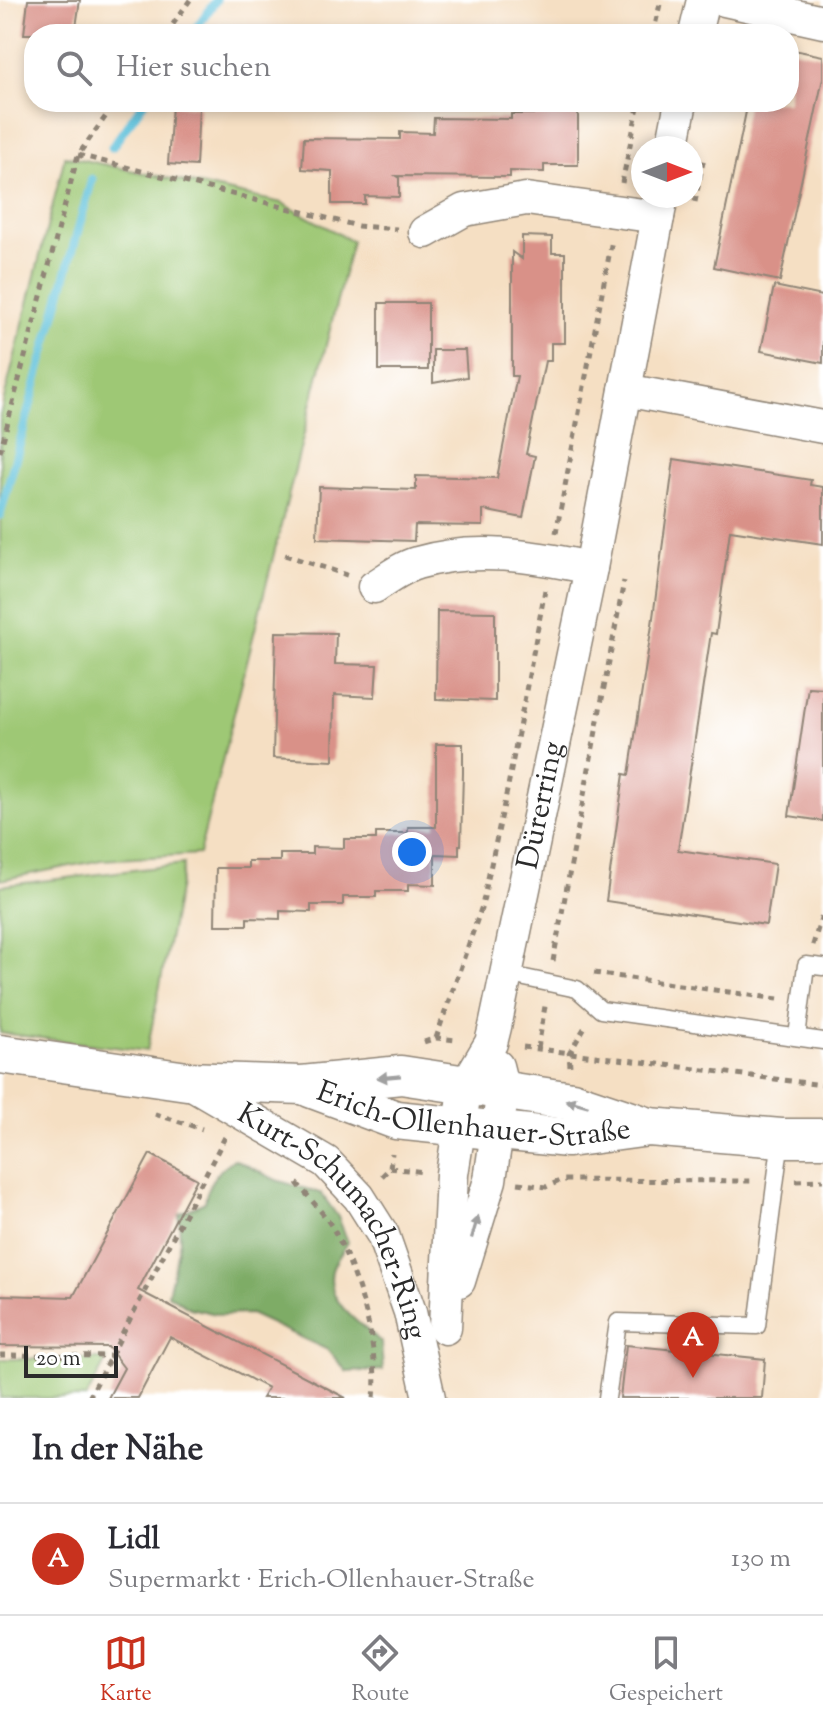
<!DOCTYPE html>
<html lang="de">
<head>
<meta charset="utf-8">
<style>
	body { margin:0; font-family:"Sorts Mill Goudy",serif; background:#f2f2f3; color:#2b2b33 }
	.compass { position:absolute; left:631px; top:136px; width:72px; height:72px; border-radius:50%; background:#fff; box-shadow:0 4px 12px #0003; rotate:90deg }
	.scale { position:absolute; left:24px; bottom:20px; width:94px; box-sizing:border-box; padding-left:8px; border:4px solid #2b2b2b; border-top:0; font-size:22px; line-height:28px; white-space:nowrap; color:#2b2b2b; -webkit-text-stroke:6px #fff; paint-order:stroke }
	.you { position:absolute; left:412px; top:852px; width:28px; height:28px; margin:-20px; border:6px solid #fff; border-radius:50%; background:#1a73e8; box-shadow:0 0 0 12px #1a73e833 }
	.badge { display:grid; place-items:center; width:52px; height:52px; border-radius:50%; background:#c8321e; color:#fff; font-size:26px; font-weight:700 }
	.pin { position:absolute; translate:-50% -66px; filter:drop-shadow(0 2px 4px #0008) }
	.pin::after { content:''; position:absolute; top:42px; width:28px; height:24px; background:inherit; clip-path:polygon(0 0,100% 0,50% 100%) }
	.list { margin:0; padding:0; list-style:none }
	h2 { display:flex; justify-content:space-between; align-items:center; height:104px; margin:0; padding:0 32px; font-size:34px }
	h2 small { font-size:26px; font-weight:400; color:#7c7c81 }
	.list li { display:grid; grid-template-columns:52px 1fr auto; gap:24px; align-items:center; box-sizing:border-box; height:112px; padding:0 32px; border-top:2px solid #e1e1e2 }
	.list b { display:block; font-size:30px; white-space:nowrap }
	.list p { margin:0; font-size:26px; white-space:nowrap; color:#7c7c81 }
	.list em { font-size:26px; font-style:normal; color:#7c7c81 }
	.icon { flex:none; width:44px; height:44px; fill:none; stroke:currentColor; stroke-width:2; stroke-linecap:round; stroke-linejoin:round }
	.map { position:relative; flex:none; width:823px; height:1398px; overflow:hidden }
	.search { position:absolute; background:#fff; box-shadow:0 4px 12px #0003; left:24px; right:24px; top:24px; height:88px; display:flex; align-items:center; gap:20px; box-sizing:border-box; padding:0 28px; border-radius:32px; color:#7c7c81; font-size:30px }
	.sheet { height:216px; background:#fff }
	nav { display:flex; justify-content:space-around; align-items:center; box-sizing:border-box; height:112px; border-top:2px solid #e1e1e2; background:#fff; font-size:22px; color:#7c7c81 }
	nav a { display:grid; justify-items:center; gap:4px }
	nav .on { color:#c8321e }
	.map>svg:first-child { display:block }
	.green { fill:#9ec874; stroke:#647a50; stroke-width:2 }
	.forest { fill:#7eac66; stroke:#546c48; stroke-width:2 }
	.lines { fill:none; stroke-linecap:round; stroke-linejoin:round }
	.stream { stroke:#5cc0da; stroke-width:9 }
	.building { fill:#d99188 }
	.service-casing { stroke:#908577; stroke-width:19 }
	.minor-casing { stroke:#908577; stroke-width:35 }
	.tertiary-casing { stroke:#908577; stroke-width:41 }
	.path { stroke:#908577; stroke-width:5; stroke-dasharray:6 6; stroke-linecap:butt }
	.service { stroke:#fff; stroke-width:16 }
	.minor { stroke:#fff; stroke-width:32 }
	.tertiary { stroke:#fff; stroke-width:38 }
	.oneway { fill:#a0a0a0 }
	.labels { text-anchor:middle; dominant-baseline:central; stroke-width:8; stroke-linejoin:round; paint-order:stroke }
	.street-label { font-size:30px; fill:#2b2b2b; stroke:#fff }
</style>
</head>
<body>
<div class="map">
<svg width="823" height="1398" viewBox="0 0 823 1398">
	<rect width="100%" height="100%" fill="#fff"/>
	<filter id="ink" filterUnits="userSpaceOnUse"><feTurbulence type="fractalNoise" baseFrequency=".0125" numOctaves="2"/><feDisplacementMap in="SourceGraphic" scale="16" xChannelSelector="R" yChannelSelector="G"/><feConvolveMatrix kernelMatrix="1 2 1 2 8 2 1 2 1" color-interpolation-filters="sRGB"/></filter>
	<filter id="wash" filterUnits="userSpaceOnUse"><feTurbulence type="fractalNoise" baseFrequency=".006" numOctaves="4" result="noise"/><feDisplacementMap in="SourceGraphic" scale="32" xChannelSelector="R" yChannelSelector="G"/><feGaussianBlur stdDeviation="1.8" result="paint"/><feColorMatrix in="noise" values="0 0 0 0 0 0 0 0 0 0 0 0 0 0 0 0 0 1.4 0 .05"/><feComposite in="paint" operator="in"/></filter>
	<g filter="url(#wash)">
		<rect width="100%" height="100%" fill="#f5dfc3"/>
		<g class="green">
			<path d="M65,156L282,203L352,241L199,854L101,860L0,880V415Z"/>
			<path d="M184,864L147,1051L0,1033V886Z"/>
			<path d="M0,1359H107L86,1398H0Z"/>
		</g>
		<path class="forest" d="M234,1159L276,1180L321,1193L338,1217L348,1242C343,1251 334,1262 332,1271C325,1303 361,1324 381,1342L383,1370L347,1372L328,1350L250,1314L221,1315L190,1308L168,1294L180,1241L179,1214L205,1202C208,1180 217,1172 234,1159Z"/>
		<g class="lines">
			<g class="stream">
				<path d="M192,34L216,0"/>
				<path d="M112,147L144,102"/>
				<path d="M0,515L92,179"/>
			</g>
		</g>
		<g id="blocks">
			<g class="building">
				<path d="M28,0H80L75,34H24Z"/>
				<path d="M789,49L823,56V78L780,281L714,267L748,102H789Z"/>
				<path d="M172,105L199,107L196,166L168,164Z"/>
				<path d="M544,108H578V165H544V172L510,171V177L396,176L399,178V197L365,196V204H332V171L302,169L304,138L400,139V132L433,133L434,118L511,119V114H544Z"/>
				<path d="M522,236L552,237V253H565V343H551V361H545L526,454L535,456L523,518L483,510V526L415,525L414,541L317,538L319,487L416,490V476L497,478L517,376H512V252L522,259Z"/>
				<path d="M774,286L823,296V363L761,351Z"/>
				<rect x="379" y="303" width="49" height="67"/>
				<path d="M433,350H465L467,377L433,383Z"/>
				<path d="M674,459L811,480L810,485L823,487V544L730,530L716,634L711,633L678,850L775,864L766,925L606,901L624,774L629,775L652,625Z"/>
				<path d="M437,611L495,612V701L436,699Z"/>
				<path d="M276,632L336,633L335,664L377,665L375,697L334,695L333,761L273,758Z"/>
				<path d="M808,687L823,688V821L789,816Z"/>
				<path d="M436,744H463V773L461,845H459V855L435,854V885L408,884V891H376V897H343V905H311V912L280,911V919L247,918V925H215L216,868H248V861H280V854H312V847L344,848V839H376V833H408V827H436Z"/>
				<path d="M150,1154L197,1179L138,1290L346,1398H262L268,1388L170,1337L138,1398H108L124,1368L108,1347L0,1346V1295L73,1297Z"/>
				<path d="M626,1345L765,1359L762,1398H620Z"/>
			</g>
		</g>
	</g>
	<g filter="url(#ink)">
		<use href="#blocks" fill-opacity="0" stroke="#908577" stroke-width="2"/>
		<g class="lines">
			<defs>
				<g id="service">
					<path d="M506,974L577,989L601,1010L823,1041"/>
					<path d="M797,1037L806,965L823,967"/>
					<path d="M607,1398L618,1322L757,1326L781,1138"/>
				</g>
				<g id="minor">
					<path d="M724,0L823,22"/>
					<path d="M695,34L703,0"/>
					<path d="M672,148L681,102"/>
					<path d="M425,232L464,210L526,199L658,217"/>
					<path d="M625,390L823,427"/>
					<path d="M374,587C387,579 402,567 417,563C475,546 533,556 591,568"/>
					<path id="s1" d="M187,1081L326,1162L359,1197L383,1235L410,1312L429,1398"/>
					<path d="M459,1281L490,1180L503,1090L497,1066"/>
					<path id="s2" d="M445,1328L452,1174L466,1085L491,1043L495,1027L591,568L662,196"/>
				</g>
				<g id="tertiary">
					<path d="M0,1054L187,1081L302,1085L401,1075L572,1101L649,1127"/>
					<path id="s3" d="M310,1088L396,1120L568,1138L649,1127L781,1138H823"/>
				</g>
			</defs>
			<use href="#service" class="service-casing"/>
			<use href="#minor" class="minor-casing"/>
			<use href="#tertiary" class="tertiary-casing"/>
			<g class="path">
				<path d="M166,34L190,0"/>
				<path d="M653,34L661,0"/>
				<path d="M78,155L358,226L397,229"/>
				<path d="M622,183L639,102"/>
				<path d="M695,202L704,157"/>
				<path d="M0,452L78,155L116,102"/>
				<path d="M556,533L612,240"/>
				<path d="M285,555L347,575"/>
				<path d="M813,945L823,911"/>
				<path d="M553,961L624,581"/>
				<path d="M594,973L778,999"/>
				<path d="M436,1038L482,906L508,786L545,590"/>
				<path d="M424,1042L436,1038L457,1040"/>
				<path d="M523,1047L823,1085"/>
				<path d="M538,1048L545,1006"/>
				<path d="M570,1066L569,1054L586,1025"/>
				<path d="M155,1114L202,1129"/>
				<path d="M390,1168L424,1172"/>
				<path d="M382,1176L390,1168L392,1153"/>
				<path d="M796,1181L823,1180"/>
				<path d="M297,1183C309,1198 325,1214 335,1232C360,1280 379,1344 374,1398"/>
				<path d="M518,1183L546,1187L562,1180L754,1181"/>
				<path d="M0,1355L111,1356"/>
				<path d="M89,1398L225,1137"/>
			</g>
			<use href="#service" class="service"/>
			<use href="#minor" class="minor"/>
			<use href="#tertiary" class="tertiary"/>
		</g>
		<defs><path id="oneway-solid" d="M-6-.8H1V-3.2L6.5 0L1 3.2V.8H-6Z" transform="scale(2)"/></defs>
		<g class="oneway">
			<use href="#oneway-solid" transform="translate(389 1077) rotate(175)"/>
			<use href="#oneway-solid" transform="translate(577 1103) rotate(-164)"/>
			<use href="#oneway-solid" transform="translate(475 1227) rotate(-73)"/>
		</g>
	</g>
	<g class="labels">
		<g class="street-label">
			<text stroke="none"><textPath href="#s2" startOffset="536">Dürerring</textPath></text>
			<text stroke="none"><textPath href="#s3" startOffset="168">Erich-Ollenhauer-Straße</textPath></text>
			<text stroke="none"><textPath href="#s1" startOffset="212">Kurt-Schumacher-Ring</textPath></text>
		</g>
	</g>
</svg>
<svg class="compass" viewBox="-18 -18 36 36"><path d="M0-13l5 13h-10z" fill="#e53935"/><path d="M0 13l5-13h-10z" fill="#7c7c81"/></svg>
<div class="scale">20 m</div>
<div class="you"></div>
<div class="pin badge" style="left:693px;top:1378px">A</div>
<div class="search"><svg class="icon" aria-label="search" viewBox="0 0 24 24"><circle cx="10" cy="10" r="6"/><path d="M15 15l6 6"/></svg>Hier suchen</div>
</div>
<section class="sheet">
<h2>In der Nähe<small></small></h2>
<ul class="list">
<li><span class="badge">A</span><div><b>Lidl</b><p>Supermarkt · Erich-Ollenhauer-Straße</p></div><em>130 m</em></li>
</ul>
</section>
<nav>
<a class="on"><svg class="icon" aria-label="map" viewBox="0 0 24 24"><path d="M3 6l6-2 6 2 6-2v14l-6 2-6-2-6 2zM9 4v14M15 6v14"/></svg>Karte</a>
<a><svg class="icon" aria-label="directions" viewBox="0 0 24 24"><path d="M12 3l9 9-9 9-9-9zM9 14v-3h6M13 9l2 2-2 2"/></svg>Route</a>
<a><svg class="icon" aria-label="saved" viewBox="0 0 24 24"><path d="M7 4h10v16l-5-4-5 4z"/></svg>Gespeichert</a>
</nav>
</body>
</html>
